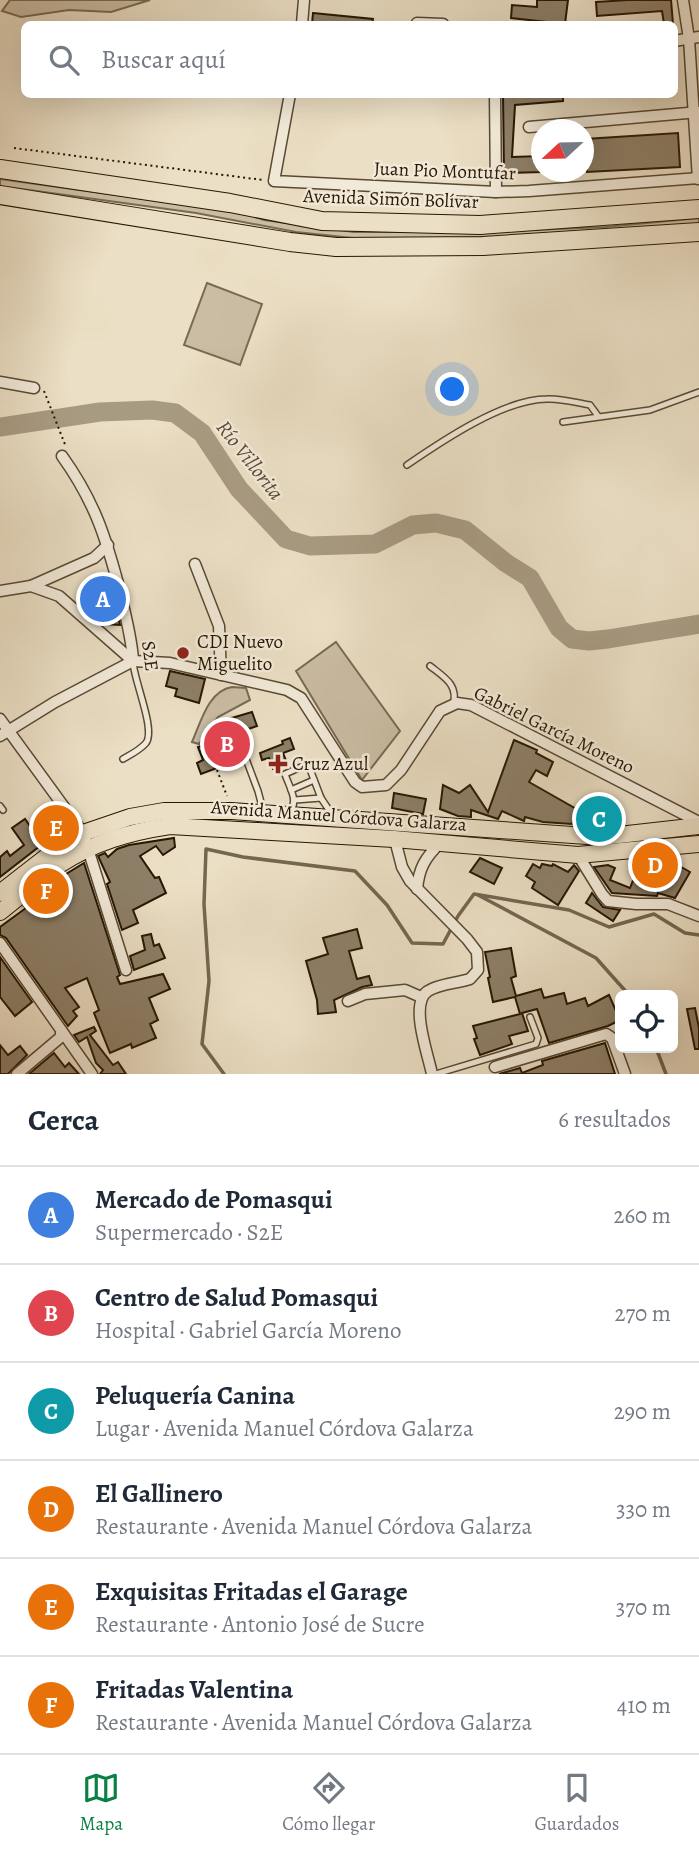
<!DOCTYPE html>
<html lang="es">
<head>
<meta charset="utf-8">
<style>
	body { margin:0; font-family:Alegreya,serif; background:#f6f6f7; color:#1f2937 }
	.controls { position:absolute; right:21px; bottom:21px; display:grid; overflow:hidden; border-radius:10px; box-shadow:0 7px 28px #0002 }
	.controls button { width:63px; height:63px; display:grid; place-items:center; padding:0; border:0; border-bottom:2px solid #e0e1e3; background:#fff; color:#1f2937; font:35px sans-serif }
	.compass { position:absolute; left:531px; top:119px; width:63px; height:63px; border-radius:50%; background:#fff; box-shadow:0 7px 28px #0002; rotate:248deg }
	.you { position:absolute; left:453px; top:390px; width:24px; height:24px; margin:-18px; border:5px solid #fff; border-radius:50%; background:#1a73e8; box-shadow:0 0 0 10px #1a73e833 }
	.badge { display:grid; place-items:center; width:46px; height:46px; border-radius:50%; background:#0b8043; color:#fff; font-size:23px; font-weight:700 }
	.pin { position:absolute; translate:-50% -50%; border:4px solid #fff; box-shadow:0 2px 7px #0006 }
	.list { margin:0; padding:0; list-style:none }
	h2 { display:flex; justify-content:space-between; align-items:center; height:91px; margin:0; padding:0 28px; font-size:30px }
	h2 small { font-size:23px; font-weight:400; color:#747a83 }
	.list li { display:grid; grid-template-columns:46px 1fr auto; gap:21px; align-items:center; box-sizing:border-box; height:98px; padding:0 28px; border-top:2px solid #e0e1e3 }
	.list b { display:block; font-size:26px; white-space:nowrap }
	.list p { margin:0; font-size:23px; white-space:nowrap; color:#747a83 }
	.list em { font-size:23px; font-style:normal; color:#747a83 }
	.icon { flex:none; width:38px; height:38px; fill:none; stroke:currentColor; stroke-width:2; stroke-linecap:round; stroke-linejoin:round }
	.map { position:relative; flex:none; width:699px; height:1074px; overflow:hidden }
	.search { position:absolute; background:#fff; box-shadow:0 7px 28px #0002; left:21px; right:21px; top:21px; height:77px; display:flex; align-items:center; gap:18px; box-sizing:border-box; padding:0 24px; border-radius:10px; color:#747a83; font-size:26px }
	.sheet { height:679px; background:#fff }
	nav { display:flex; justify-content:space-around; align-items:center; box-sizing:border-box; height:98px; border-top:2px solid #e0e1e3; background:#fff; font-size:19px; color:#747a83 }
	nav a { display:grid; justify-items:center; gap:4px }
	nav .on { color:#0b8043 }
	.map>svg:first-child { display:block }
	.green { fill:#cabda4; stroke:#786a54; stroke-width:2 }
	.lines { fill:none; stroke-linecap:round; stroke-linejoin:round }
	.stream { stroke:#746650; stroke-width:3.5 }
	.river { stroke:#a89b83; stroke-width:19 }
	.building { fill:#8d7f68; stroke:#271703; stroke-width:2 }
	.service-casing { stroke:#584934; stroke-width:8 }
	.minor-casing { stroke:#584934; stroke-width:13 }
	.primary-casing { stroke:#271703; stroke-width:18 }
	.trunk-casing { stroke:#271703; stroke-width:20 }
	.path { stroke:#271703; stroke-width:2; stroke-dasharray:2 3.5; stroke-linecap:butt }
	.service { stroke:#f2ead9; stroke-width:5 }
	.minor { stroke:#f2ead9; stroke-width:10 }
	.primary { stroke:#ebdfc5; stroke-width:16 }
	.trunk { stroke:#ebdfc5; stroke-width:18 }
	.poi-dot { fill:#8f2418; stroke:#f2ead9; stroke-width:2.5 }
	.labels { text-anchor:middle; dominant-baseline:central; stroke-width:5; stroke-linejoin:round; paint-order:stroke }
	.street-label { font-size:19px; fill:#271703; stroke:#f2ead9 }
	.poi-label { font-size:19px; fill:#271703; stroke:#f2ead9; text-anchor:start }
	.water-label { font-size:21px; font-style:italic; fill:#5b4c36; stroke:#f2ead9 }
</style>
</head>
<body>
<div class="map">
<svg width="699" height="1074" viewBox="0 0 699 1074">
	<rect width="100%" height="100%" fill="#ebdfc5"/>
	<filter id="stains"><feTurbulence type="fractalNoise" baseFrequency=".00286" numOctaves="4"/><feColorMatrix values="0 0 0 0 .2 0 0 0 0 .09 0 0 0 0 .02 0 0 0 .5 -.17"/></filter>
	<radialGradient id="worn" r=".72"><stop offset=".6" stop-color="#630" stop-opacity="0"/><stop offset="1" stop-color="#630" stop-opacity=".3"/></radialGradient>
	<g class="green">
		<path d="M10,0H150L111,12L69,10L21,17L2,11Z"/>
		<path d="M0,179L196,206L247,214L264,220L354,232H487L605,227L699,218V225L543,236L402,239L353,238L296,232L196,213L0,186Z"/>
		<path d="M207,283L262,304L240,365L184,345Z"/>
		<path d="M336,642L400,731L362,780L296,671Z"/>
		<path d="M232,687L246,688L250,700L218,717L199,744L192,742C201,722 208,691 232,687Z"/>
	</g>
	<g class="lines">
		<g class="stream">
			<path d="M478,895L596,958L629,995"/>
			<path d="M656,1048L666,1074"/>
			<path d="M224,1074L202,1044L209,981L204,904L206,849L243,857L355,871L387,905L412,943L443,944L458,916L474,894L569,910L609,927L654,914L685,933L699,935"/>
		</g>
		<path class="river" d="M0,427L100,412L152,410L175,413L202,433L239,489L286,539L310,546L375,544L413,525L436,523L465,530L506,563L530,578L559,628L572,639L589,641L608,639L699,624"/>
	</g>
	<g class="building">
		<path d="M537,0H568L565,24L511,18L512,5L537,7Z"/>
		<path d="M628,0H671L673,24H664L662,11L597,16L596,2Z"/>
		<path d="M313,13L373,19L372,24H312Z"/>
		<path d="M503,94H563V101L515,105L512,157L542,156V172L504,173Z"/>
		<path d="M678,133L680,167L587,172L585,139Z"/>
		<path d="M104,575L118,616L120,625L103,624L98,620L90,581Z"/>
		<path d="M170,671L205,679L199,703L175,696L177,689L166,686Z"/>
		<path d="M252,712L257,726L236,733L245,754L241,759L201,774L197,763L203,760L198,747L230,735L225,720Z"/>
		<path d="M290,738L294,749L283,753L287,763L273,769L269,758L262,760L260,753L283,744L282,741Z"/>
		<path d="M514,740L537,750L536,753L553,762L547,776L536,770L529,782L578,810L572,824L543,822L525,817L524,821L502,811L498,819L471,810V817L458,816L440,809L443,785L459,793L470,785L488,812Z"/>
		<path d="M394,793L426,799L423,814L392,808Z"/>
		<path d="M54,807L67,825L0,877V857L7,851L10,856L24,845L12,828L25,819L30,826Z"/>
		<path d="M174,838L175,847L163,855L156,846L140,856L155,878L159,877L166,893L133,910L138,923L122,930L107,884L110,882L98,856L105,853L108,857L117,849L129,845Z"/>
		<path d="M480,858L502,868L494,884L470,872Z"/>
		<path d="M84,863L120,975L117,977L120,984L163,974L170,989L149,998L158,1020L150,1024L156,1038L132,1048L131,1044L110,1053L94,1013L99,1010L87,978L65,988L79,1007L73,1011L77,1016L68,1026L6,938L0,935V927L26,908L24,906L58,879Z"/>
		<path d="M533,864L540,868L542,864L552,866L553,864L568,872L574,865L579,871L558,905L532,888L535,882L526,876Z"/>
		<path d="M676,864L690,872L675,898L658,893L657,896L612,893L594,867L608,865L615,868L610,880L630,888L636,873L642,875L647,866L662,870L664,867L672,871Z"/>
		<path d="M592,893L603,907L620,910L613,921L586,903Z"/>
		<path d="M357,929L362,948L349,951L357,979L369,976L372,985L362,987L334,1000L336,1012L318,1014L317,1000L306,961L328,954L323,938Z"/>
		<path d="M151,934L154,946L159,944L165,958L134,970L130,956L145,950L142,936Z"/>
		<path d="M511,948L516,976L511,978L516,996L541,989L544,998L564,993L567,1004L585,998L588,1006L609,995L620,1020L608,1026L549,1043L537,1009L522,1013L528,1031L509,1036L512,1044L480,1055L474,1039L477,1038L473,1026L520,1014L515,997L493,1002L488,978L490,977L485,952Z"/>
		<path d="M0,957L32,1002L15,1016L0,997Z"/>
		<path d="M695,1008L699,1028V1049H695L687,1009Z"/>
		<path d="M94,1027L96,1031L90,1035L113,1065L118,1062L126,1074H100L103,1070L96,1063L87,1037L79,1042L74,1035Z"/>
		<path d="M605,1043L615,1074H499L520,1068L522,1073L543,1065L542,1061Z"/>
		<path d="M0,1045L8,1055L20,1046L27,1055L8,1074H0Z"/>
		<path d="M54,1053L65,1067L69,1063L79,1074H29Z"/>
	</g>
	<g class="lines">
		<defs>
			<g id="service">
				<path d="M563,422L650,410L699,392"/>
				<path d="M407,465C442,441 504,399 547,399C561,398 577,403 590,405L598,416"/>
				<path d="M430,666C444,677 459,685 453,705"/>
				<path d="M123,759C130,755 140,750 146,743C156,730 134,681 133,662"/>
				<path d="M246,759L258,791L263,810"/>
				<path d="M291,790L314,780"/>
				<path d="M295,800L321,798"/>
				<path d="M0,806L3,810"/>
				<path d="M290,812C299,800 289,787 285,774L308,764L321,798L333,816"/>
				<path d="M436,1074L536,1044L538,1038L530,1017"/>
			</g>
			<g id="minor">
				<path d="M683,0L689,39L698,179"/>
				<path d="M417,23L443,24"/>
				<path d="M302,24L304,0"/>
				<path d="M674,41L699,37"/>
				<path d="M290,94L274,181L496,192L529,191L699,178"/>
				<path d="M495,94L496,192"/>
				<path d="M529,127L699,112"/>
				<path d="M0,382L34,388"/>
				<path d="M62,456C95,502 106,538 120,591C125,615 132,638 133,661"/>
				<path d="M195,564L219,626L221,675"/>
				<path d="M31,586L94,558L108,545"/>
				<path d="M0,591L31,586L59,596L133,661L170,663L287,690L301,698L355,782L362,787L386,785L401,770L440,711L457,703L471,705L699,822"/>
				<path d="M0,719L83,833L126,970"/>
				<path d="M0,736L55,702L133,661"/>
				<path d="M394,836L402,867L410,881L467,939L477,952L478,970L470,979C458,983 438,984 428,991C409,1003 428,1054 432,1074"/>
				<path d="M578,855L602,894L608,901L636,904H668L699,916"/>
				<path d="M417,889C419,868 425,858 440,843"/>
				<path d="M0,943L92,1074"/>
				<path d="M348,1001L365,994L405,990L421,997"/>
				<path d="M495,1067L606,1034L612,1038L625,1074"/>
				<path d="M17,1074L62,1036L61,1033"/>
			</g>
			<g id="primary">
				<path d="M0,893L55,850L83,833L130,817L164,811H231L601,837L699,826"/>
				<path d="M0,912C20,897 39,879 59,865C94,842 130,832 170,826L394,839L578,855L699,844"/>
			</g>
			<g id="trunk">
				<path d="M0,169L230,203L322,221L480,225L699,209"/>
				<path d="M0,195L290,242L336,247L483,246L699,232"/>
			</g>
		</defs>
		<use href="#service" class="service-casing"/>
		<use href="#minor" class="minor-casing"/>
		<use href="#primary" class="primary-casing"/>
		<use href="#trunk" class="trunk-casing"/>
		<g class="path">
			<path d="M14,148L263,180"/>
			<path d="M44,391L66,447"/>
			<path d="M217,770L227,796"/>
		</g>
		<use href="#service" class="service"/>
		<use href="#minor" class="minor"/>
		<use href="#primary" class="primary"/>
		<use href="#trunk" class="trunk"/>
	</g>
	<g class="poi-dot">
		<circle cx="183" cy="653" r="7"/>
		<path d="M274.5 753.5h7v7h7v7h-7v7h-7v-7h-7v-7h7z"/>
	</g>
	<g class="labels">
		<g class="street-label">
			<text transform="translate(445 171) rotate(2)">Juan Pio Montufar</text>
			<text transform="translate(391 199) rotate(2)">Avenida Simón Bolívar</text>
			<text transform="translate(150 656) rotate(82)">S2E</text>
			<text transform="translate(554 730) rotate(26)">Gabriel García Moreno</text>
			<text transform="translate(339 816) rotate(4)">Avenida Manuel Córdova Galarza</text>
		</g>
		<g class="poi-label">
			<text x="197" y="642">CDI Nuevo<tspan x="197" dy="22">Miguelito</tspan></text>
			<text x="292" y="764">Cruz Azul</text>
		</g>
		<g class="water-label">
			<text transform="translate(250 460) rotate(52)">Río Villorita</text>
		</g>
	</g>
	<rect width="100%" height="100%" filter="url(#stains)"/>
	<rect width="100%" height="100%" fill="url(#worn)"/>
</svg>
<div class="controls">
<button><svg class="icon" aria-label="locate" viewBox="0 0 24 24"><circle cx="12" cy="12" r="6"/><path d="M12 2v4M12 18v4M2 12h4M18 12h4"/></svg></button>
</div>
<svg class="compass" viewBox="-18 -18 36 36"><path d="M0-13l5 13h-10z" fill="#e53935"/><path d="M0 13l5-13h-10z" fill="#747a83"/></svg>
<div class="you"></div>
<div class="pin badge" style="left:103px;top:599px;background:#3f7fe0">A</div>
<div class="pin badge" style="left:227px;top:744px;background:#e0444e">B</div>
<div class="pin badge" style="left:599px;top:819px;background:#0f9aa8">C</div>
<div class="pin badge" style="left:655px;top:865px;background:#e8710a">D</div>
<div class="pin badge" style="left:56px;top:828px;background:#e8710a">E</div>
<div class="pin badge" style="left:46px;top:891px;background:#e8710a">F</div>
<div class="search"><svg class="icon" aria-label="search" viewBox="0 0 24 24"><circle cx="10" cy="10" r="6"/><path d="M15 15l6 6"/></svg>Buscar aquí</div>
</div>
<section class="sheet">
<h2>Cerca<small>6 resultados</small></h2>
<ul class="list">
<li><span class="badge" style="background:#3f7fe0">A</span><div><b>Mercado de Pomasqui</b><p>Supermercado · S2E</p></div><em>260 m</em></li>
<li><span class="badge" style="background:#e0444e">B</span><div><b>Centro de Salud Pomasqui</b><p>Hospital · Gabriel García Moreno</p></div><em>270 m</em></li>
<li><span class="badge" style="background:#0f9aa8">C</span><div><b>Peluquería Canina</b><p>Lugar · Avenida Manuel Córdova Galarza</p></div><em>290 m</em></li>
<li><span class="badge" style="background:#e8710a">D</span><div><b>El Gallinero</b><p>Restaurante · Avenida Manuel Córdova Galarza</p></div><em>330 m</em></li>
<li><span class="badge" style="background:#e8710a">E</span><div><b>Exquisitas Fritadas el Garage</b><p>Restaurante · Antonio José de Sucre</p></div><em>370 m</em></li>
<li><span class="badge" style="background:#e8710a">F</span><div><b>Fritadas Valentina</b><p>Restaurante · Avenida Manuel Córdova Galarza</p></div><em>410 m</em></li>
</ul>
</section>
<nav>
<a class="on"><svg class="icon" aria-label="map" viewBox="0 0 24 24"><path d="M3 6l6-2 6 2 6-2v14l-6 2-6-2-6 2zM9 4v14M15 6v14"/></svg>Mapa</a>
<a><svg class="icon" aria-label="directions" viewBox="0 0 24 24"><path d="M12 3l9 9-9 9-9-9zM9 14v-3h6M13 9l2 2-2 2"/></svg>Cómo llegar</a>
<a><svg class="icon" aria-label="saved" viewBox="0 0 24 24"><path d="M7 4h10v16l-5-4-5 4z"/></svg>Guardados</a>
</nav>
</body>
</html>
